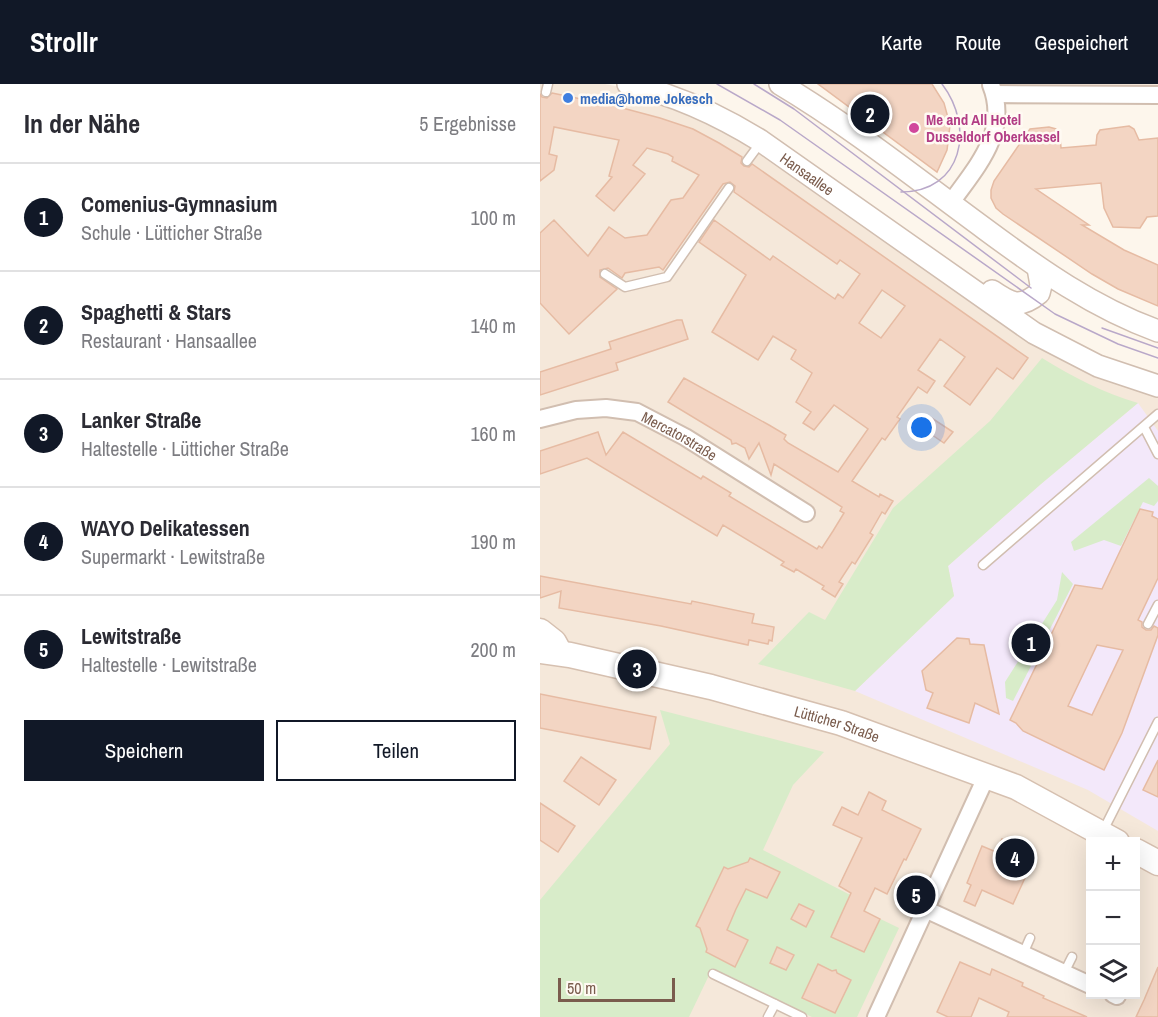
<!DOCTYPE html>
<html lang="de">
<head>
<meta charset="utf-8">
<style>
	body { margin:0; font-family:"Archivo Narrow",sans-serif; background:#f2f2f3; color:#2b2b33 }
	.controls { position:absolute; right:18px; bottom:18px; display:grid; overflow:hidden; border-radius:0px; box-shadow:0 6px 24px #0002 }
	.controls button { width:54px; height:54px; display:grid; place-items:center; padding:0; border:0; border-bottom:2px solid #e1e1e2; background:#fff; color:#2b2b33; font:30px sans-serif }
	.scale { position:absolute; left:18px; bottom:15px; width:117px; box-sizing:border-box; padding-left:6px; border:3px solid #7a5c4d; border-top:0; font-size:16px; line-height:21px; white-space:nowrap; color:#7a5c4d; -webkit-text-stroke:4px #fffaf3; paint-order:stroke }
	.you { position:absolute; left:382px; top:344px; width:21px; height:21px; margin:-15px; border:4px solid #fff; border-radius:50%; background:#1a73e8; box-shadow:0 0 0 9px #1a73e833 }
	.badge { display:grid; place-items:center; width:39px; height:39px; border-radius:50%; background:#111827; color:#fff; font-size:20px; font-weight:700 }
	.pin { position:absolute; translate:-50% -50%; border:3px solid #fff; box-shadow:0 2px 6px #0006 }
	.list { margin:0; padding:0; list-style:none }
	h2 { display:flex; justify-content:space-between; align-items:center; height:78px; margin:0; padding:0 24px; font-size:26px }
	h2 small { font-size:20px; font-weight:400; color:#7c7c81 }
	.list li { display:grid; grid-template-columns:39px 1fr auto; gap:18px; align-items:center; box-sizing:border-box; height:108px; padding:0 24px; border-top:2px solid #e1e1e2 }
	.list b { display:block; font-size:22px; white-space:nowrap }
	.list p { margin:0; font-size:20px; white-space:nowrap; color:#7c7c81 }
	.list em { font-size:20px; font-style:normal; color:#7c7c81 }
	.actions { display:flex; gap:12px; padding:18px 24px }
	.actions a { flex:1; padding:14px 0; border:2px solid #111827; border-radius:0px; text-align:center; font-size:21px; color:#111827 }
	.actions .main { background:#111827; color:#fff }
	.icon { flex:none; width:33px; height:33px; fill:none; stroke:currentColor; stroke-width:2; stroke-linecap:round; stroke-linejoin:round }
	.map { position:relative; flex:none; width:618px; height:933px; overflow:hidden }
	header { display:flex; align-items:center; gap:36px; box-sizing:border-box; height:84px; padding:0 30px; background:#111827; color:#fff }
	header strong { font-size:28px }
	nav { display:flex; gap:33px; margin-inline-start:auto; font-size:21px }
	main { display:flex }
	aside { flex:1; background:#fff }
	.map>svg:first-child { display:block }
	.residential { fill:#f5e8da }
	.education { fill:#f3e8fa }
	.green { fill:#d8ecc9 }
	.building { fill:#f3d5c3; stroke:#e6bba3; stroke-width:1.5; fill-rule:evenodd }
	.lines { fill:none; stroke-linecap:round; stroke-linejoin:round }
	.service-casing { stroke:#d1beb0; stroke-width:11 }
	.minor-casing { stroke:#d1beb0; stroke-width:20 }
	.tertiary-casing { stroke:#d1beb0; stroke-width:24 }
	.secondary-casing { stroke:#d6c0b0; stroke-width:27 }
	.service { stroke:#fff; stroke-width:8 }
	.minor { stroke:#fff; stroke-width:16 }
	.tertiary { stroke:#fff; stroke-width:21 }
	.secondary { stroke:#fff; stroke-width:24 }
	.tram { stroke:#b9a8c9; stroke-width:1.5 }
	.shop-dot { fill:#3f7fe0; stroke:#fffaf3; stroke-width:2 }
	.hotel-dot { fill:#d1479c; stroke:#fffaf3; stroke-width:2 }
	.labels { text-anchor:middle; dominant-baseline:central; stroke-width:5; stroke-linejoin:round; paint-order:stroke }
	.shop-label { font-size:15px; font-weight:bold; fill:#366cbe; stroke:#fffaf3; text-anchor:start }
	.hotel-label { font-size:15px; font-weight:bold; fill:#b23c85; stroke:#fffaf3; text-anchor:start }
	.street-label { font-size:15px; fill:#7a5c4d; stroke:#fffaf3 }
</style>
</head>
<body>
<header>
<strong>Strollr</strong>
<nav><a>Karte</a><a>Route</a><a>Gespeichert</a></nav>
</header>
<main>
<aside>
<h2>In der Nähe<small>5 Ergebnisse</small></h2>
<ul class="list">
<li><span class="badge">1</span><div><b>Comenius-Gymnasium</b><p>Schule · Lütticher Straße</p></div><em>100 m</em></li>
<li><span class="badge">2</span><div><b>Spaghetti &amp; Stars</b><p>Restaurant · Hansaallee</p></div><em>140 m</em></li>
<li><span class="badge">3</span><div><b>Lanker Straße</b><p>Haltestelle · Lütticher Straße</p></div><em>160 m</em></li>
<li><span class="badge">4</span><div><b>WAYO Delikatessen</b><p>Supermarkt · Lewitstraße</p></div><em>190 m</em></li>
<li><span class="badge">5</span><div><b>Lewitstraße</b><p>Haltestelle · Lewitstraße</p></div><em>200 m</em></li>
</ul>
<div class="actions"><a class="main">Speichern</a><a>Teilen</a></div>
</aside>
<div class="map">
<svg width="618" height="933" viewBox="0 0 618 933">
	<rect width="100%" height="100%" fill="#fdf6ec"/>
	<g class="residential">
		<path d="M0,0H65L105,8L155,25L434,212L618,310V775L596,758L585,757L451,688L33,565L0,538Z"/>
		<path d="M452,0H618V18L454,21Z"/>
		<path d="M0,571L208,616L445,695L564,757L550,758V910H596V774L618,785V933H0Z"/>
	</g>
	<path class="education" d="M598,319L618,347V747L548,706L315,607L414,512L408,482L501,400Z"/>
	<g class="green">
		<path d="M502,274C533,293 564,309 598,319L501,400L408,482L414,512L315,607L218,580L269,528L285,536L353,424L450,337Z"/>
		<path d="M609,394L618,402V417L614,422L603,418L581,462L564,456L534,467L531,458Z"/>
		<path d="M522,488L533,500L473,617L466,614L465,598L517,516Z"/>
		<path d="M120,626L284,668L253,701L223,766L322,817L326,828L359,844L317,933H272L172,885L149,933H0V816L130,660Z"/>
	</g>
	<g class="building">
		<path d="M278,0H392L404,19L410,41L407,66L397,88Z"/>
		<path d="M12,9L75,22L120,34L153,45L179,59L202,73L201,79L204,82L209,83L212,80L488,274L473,295L457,284L430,321L404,302L425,273L400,255L378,286L395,297L387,309L378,303L357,333L360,335L345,356L342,354L312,397L339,413L340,410L353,417L345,430L342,428L330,449L333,451L315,480L312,478L299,498L303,500L295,513L282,505L284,502L256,485L254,488L241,481L244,478L183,441L177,452L47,374L0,390V367L58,348L66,371L83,348L161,395L163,392L191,409L189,412L277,465L279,462L282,464L293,447L304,429L300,427L302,423L234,380L231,391L219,359L209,375L205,364L196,359L192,360L191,356L128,318L144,294L229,341L246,351L244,355L248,359L298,388L328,345L294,321L274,346L263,339L271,328L256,318L272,289L251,275L256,266L233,252L218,276L172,248L206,191L159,158L174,136L230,176L233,172L295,215L298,210L303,214L320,190L300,176L297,180L194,108L195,102L190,98L183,100L123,186L119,183L85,189L82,194L68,184L60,186V193L77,205L29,250L0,219V149L14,136L48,172L69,143L85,154L107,151L131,116L143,114L159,91L132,77L133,73L128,70L107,64L93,81L105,90L74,127L56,112L72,93L69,92L79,56L14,43L9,70L17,72L14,86L0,97V10L2,13L7,14ZM342,206L365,222L341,254L319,239Z"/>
		<path d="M589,42L594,45L599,56L618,54V132L607,133L600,144L573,143L564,124L561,99L496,105L549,141H542L584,166L618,181V222L578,205L552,190L463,130L456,124L451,114V106L454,97L490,45L509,43L516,45L520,51L521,64L556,61L557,51L560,46Z"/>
		<path d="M137,236H142L148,255L76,279L78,286L0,311V288L71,265L69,258Z"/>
		<path d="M390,333L413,348L404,359L382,344Z"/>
		<path d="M600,425L613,428L612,432L618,435V494L598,536L602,538V543L606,546H611L614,542L618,544V551L582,649L564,686L483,647L476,639L470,636L535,501L562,505ZM557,561L583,566L552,631L528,622Z"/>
		<path d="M0,492L151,520L152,517L214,530L212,539L234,543L232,557L229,556L228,560L209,556L208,561L121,542L19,524L21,507L0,514Z"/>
		<path d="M417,554L429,555L430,560L444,561L459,630L435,619L429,639L387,624L393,609L386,606L382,587Z"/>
		<path d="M0,610L116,633L110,665L0,644Z"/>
		<path d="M41,673L76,696L59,721L24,697Z"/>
		<path d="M618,676V713L603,706Z"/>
		<path d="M329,708L346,717L342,726L381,745L366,776L364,775L347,810L335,804L324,827L340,835L324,868L291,853L311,809L299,802L322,754L293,741L302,723L318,731Z"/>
		<path d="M0,719L35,742L18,768L0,756Z"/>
		<path d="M462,755L496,770L473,820L442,806L435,822L424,817L431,801L427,799L442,762L456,768Z"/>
		<path d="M210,774L240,788L227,814L206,805L196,825L187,846L208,856L195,883L166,868L167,865L160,844L156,842L184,783L188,785L208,778Z"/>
		<path d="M259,820L274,827L266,843L251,835Z"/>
		<path d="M237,863L254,871L246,886L230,879Z"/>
		<path d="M420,878L450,891L452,885L483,899L482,902L504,912L503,914L547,933H467L469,928L439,914L431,933H408L397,928Z"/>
		<path d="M278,880L292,887L296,886L297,889L311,896L295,929L262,914Z"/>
		<path d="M618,883V933H596L604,916Z"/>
	</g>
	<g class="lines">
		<defs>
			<g id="service">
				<path d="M6,8L8,0"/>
				<path d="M207,77L221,58"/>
				<path d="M65,190L85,203L127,193L189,104"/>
				<path d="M604,343L618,370"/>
				<path d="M443,481L618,330"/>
				<path d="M608,540L618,521"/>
				<path d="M563,747L618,638"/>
				<path d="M483,870L490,854"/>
				<path d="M524,889L532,873"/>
				<path d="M173,890L262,933"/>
				<path d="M228,933L235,920"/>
			</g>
			<g id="minor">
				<path d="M455,10L618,11"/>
				<path d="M410,120C436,83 470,48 451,1"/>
				<path id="s1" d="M0,335L36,326L66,324L97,328L145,353L266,429"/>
				<path d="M385,825L550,901"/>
				<path d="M573,910L577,912"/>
				<path d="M336,933L447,691"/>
			</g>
			<g id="tertiary">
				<path id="s2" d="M88,0C137,11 179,31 221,57L494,249L558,282L618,302"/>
				<path d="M240,0C312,43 378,96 445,145C499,185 554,224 618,247"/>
				<path d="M452,207C471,220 480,225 499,209L501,201L498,184"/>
			</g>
			<g id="secondary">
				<path d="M0,547L14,558L20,569"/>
				<path id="s3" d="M0,567L30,571L171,603L301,639L476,703L577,758"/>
				<path d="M596,767L618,779"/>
			</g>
		</defs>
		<use href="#service" class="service-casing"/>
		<use href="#minor" class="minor-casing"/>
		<use href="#tertiary" class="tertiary-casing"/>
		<use href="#secondary" class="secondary-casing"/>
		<use href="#service" class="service"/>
		<use href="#minor" class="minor"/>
		<use href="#tertiary" class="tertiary"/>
		<use href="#secondary" class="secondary"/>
		<g class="tram">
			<path d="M177,0L240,36L515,230L578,260L618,274"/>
			<path d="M214,0L254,25L491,204"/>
			<path d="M361,108C423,108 435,43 402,0"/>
			<path d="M562,244L618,264"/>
		</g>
	</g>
	<circle class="shop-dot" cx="28" cy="14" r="6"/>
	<circle class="hotel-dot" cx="374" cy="44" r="6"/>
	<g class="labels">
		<g class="shop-label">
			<text x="40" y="14">media@home Jokesch</text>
		</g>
		<g class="hotel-label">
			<text x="386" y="35">Me and All Hotel<tspan x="386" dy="17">Dusseldorf Oberkassel</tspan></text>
		</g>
		<g class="street-label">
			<text stroke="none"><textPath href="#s2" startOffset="202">Hansaallee</textPath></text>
			<text stroke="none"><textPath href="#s1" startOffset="147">Mercatorstraße</textPath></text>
			<text stroke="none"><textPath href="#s3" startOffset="306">Lütticher Straße</textPath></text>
		</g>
	</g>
</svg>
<div class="controls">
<button>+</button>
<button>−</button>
<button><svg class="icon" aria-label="layers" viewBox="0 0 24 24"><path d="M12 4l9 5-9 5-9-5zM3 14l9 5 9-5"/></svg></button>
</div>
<div class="scale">50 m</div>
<div class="you"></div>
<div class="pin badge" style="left:491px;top:559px">1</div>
<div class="pin badge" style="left:330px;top:30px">2</div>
<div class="pin badge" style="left:97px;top:585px">3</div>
<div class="pin badge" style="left:475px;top:774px">4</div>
<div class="pin badge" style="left:376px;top:811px">5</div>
</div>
</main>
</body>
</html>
